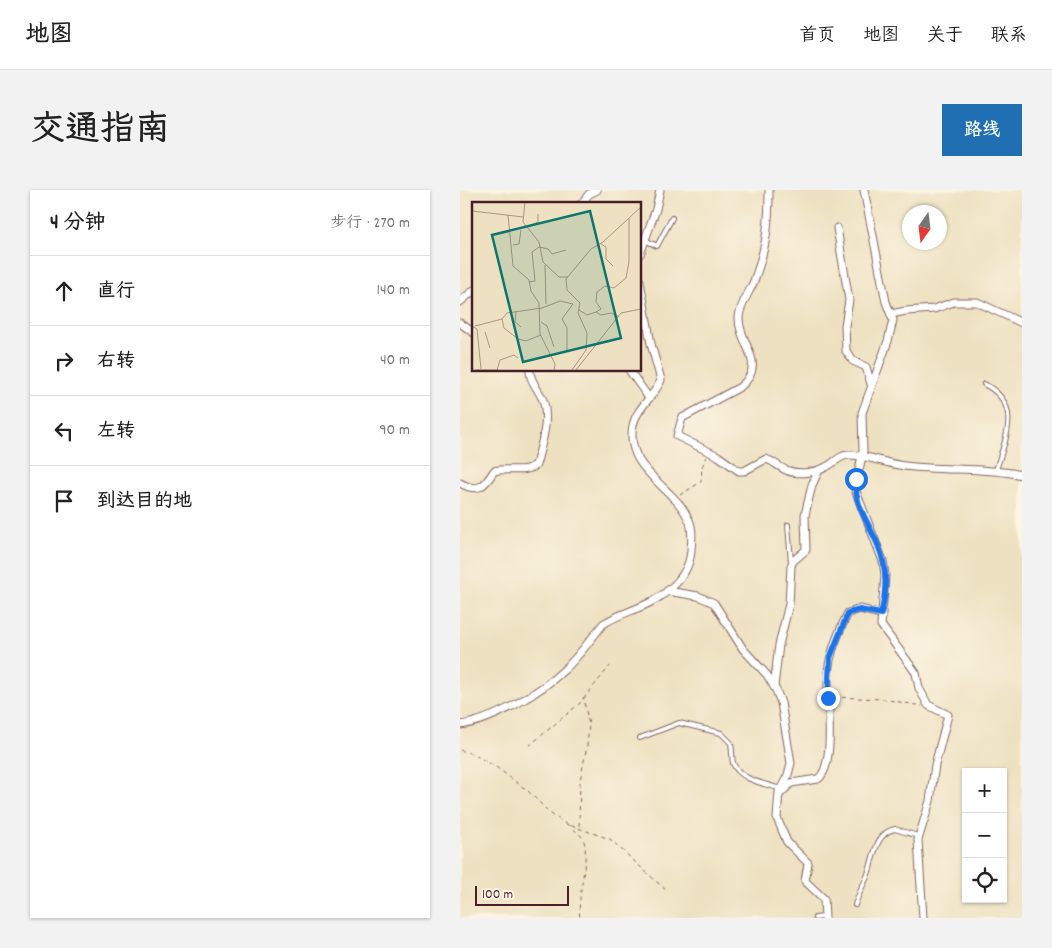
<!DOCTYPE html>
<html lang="zh">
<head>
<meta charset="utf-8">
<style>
	body { margin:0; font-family:Dekko,"LXGW WenKai TC",sans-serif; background:#f2f2f2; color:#222 }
	.controls { position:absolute; right:15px; bottom:15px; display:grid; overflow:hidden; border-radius:0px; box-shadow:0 1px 4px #0004 }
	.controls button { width:45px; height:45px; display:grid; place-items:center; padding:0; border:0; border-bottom:1px solid #e0e0e0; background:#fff; color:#222; font:25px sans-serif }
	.compass { position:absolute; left:442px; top:15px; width:45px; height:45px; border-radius:50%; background:#fff; box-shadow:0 1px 4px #0004; rotate:194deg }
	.scale { position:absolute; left:15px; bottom:12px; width:94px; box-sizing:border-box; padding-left:5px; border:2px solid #4a1f2b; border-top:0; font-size:14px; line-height:18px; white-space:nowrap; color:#4a1f2b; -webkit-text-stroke:4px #fcf5e5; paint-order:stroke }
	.stop { position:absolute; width:15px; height:15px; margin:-11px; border:4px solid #1a73e8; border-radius:50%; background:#fff }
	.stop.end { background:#1a73e8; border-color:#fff; box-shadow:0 1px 5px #0008 }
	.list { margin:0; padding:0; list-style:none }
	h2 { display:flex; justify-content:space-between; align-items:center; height:65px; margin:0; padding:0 20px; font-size:21px }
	h2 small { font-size:16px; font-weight:400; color:#767676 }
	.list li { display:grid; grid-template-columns:32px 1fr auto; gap:15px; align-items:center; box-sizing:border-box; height:70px; padding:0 20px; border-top:1px solid #e0e0e0 }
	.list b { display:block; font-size:19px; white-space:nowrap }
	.list em { font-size:16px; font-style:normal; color:#767676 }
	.icon { flex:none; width:28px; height:28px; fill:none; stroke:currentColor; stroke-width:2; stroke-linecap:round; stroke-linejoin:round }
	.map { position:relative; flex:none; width:562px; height:728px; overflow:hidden; border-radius:0px }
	header { display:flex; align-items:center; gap:30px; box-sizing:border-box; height:70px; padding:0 25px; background:#fff; border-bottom:1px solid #e0e0e0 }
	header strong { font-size:24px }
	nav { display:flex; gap:28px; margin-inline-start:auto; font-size:18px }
	.intro { display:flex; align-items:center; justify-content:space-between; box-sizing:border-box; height:120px; padding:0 30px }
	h1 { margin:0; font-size:35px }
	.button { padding:12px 22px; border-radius:0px; background:#1f6fb2; color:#fff; font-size:18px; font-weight:700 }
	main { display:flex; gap:30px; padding:0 30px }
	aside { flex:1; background:#fff; border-radius:0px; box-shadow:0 1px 4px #0004 }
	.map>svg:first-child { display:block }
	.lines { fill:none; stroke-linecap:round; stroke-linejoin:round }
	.service-casing { stroke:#836360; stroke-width:6 }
	.minor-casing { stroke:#836360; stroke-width:9 }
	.path { stroke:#836360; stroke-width:1; stroke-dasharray:4 4; stroke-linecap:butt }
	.service { stroke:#fff; stroke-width:4 }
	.minor { stroke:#fff; stroke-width:7 }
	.route { stroke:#1a73e8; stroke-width:6 }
	.inset-road { fill:none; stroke:#ac9385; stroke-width:1 }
	.view { fill:#0f766e; fill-opacity:0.15; stroke:#0f766e; stroke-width:2.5 }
	.inset-edge { fill:none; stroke:#4a1f2b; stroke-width:2.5 }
</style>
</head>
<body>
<header>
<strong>地图</strong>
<nav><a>首页</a><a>地图</a><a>关于</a><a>联系</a></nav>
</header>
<div class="intro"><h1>交通指南</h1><a class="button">路线</a></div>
<main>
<aside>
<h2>4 分钟<small>步行 · 270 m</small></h2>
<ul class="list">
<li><svg class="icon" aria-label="ahead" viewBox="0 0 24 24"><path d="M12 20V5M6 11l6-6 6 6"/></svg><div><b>直行</b></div><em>140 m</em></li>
<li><svg class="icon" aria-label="right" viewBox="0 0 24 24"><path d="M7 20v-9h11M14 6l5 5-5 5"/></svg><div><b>右转</b></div><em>40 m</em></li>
<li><svg class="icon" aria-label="left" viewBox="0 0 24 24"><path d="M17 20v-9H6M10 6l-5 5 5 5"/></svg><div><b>左转</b></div><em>90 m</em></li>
<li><svg class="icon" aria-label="arrive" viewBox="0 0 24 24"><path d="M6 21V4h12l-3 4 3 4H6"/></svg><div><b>到达目的地</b></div></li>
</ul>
</aside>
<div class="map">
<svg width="562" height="728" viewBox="0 0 562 728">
	<rect width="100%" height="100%" fill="#fcf5e5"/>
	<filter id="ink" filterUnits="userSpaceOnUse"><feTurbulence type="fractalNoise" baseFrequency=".02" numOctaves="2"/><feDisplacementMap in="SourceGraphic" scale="10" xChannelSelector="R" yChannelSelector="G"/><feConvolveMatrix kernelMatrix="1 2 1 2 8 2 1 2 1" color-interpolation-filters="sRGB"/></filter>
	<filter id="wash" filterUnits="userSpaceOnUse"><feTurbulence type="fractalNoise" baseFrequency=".0096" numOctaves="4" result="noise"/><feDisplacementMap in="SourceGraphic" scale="20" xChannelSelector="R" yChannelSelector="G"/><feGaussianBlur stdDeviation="1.12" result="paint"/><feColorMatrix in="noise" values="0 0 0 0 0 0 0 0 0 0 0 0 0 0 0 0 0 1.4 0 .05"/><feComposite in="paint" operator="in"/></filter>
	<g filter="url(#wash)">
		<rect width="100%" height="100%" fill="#eee1c1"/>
	</g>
	<g filter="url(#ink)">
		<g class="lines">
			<defs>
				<g id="service">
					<path d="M185,50L197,56L212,28"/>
					<path d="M524,194C562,214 547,244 536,280"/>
					<path d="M328,335L331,372"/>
					<path d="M180,548L219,533L261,543L271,553C272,559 272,567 273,573C279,590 306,594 321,599"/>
					<path d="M395,715C398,706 402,697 406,689C414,673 413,643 435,639L458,646"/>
					<path d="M355,728L364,727"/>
				</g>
				<g id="minor">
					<path d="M404,0L426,112L433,130L428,151L402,223L403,261L395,299L423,371L425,385L421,435L456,483L459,498L468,515L488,525L475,575L470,611L458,650L463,728"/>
					<path d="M309,1C309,35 306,59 294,91C289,103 280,115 279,127C278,154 309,173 280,197L222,228L217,246L258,266L279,281H284L306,269C313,271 319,277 326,280C337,285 355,283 366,277C375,273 379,265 389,265C408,265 427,274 445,276C484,281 524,277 562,285"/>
					<path d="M121,14L129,4L137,0"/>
					<path d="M377,38L389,110L385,136L386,161L393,171L406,177L411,194"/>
					<path d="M180,64L196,19L200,0"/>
					<path d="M0,112L14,100"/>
					<path d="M431,124L446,121L474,119L494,112H517L562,133"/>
					<path d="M0,133L14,143"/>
					<path d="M169,180L189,208"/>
					<path d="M0,293C18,303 24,297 34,281C48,277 63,284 76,275C81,255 89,234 84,213C81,202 69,191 70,180"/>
					<path d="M207,401L238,406L254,413L283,459L307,485L316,500L321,513L331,573L328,585L319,602L317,628L327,652L348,673L345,691L364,709L365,728"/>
					<path d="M314,496L319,455L329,414L331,376L333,371L346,360L345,325L352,295L359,280"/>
					<path d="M0,535C33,531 81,502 105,479C119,466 131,449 143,434C161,422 183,419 201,406C217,395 230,380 231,360C232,350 233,339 229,330C214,295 164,281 173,235C177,217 195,206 201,190L191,154L180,91"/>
					<path d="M320,604L331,593L358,589C377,575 366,505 368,482C370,462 379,441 388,423L400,419L421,424"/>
				</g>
			</defs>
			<use href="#service" class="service-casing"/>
			<use href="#minor" class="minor-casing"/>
			<g class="path">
				<path d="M220,305L241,292L242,277L246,267"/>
				<path d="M374,507L423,509L462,516"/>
				<path d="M69,556L120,513L150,476"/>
				<path d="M0,560L13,564L36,577L68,601L91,624L106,634L150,649L209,703"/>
				<path d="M107,634C111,638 118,642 122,647C132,661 116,707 120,728"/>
				<path d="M119,636L120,591L127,556L129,535L123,507"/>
			</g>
			<use href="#service" class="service"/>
			<use href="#minor" class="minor"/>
		</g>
	</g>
	<g class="lines" filter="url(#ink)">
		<path class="route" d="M368,508L370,468L388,423L400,420L421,424C427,401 427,376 418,355C409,333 393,314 396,289"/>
	</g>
	<g transform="translate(12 12)">
		<rect width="169" height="169" fill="#eee1c1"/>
		<path class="inset-road" d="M53,0L51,20L67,40L71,60L87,75H96M0,9L51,15M36,13L41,64L57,78L59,89L67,101L68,132L83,162L82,168M54,25L66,20V12M129,42L134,45V57L141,64M41,43L47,42L49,28M67,45L76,47L80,52L94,48M73,63L74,102M57,80L63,79L60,50L67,45M107,108L115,113L124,110L129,113L139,111L146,114M44,110L43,120L49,125M124,110L129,107L124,100L125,90L133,84L142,86L154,76L157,60V16M69,120L75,124L82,145M0,124L5,127L9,167M3,124L30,117M13,130L18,146M69,133L54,139L46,137L32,126L30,117L35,111L70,106L88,99L101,102L90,117L95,126V149M4,168H26M25,168L28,158L42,153L46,156M100,168L114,148L115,131L106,111L108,101L95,88L94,77L119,47L131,40L169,5M104,168L149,111L169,107"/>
		<path class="view" d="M118,9L149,136L51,160L20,33Z"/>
		<rect width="169" height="169" class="inset-edge"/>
	</g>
</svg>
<div class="controls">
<button>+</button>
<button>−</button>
<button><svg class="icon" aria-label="locate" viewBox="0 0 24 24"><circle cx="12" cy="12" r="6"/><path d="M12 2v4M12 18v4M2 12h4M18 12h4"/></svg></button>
</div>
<svg class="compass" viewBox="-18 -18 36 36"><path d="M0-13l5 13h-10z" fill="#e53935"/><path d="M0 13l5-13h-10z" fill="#767676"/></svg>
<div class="scale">100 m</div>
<div class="stop" style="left:396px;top:289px"></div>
<div class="stop end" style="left:368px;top:508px"></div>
</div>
</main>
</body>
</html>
